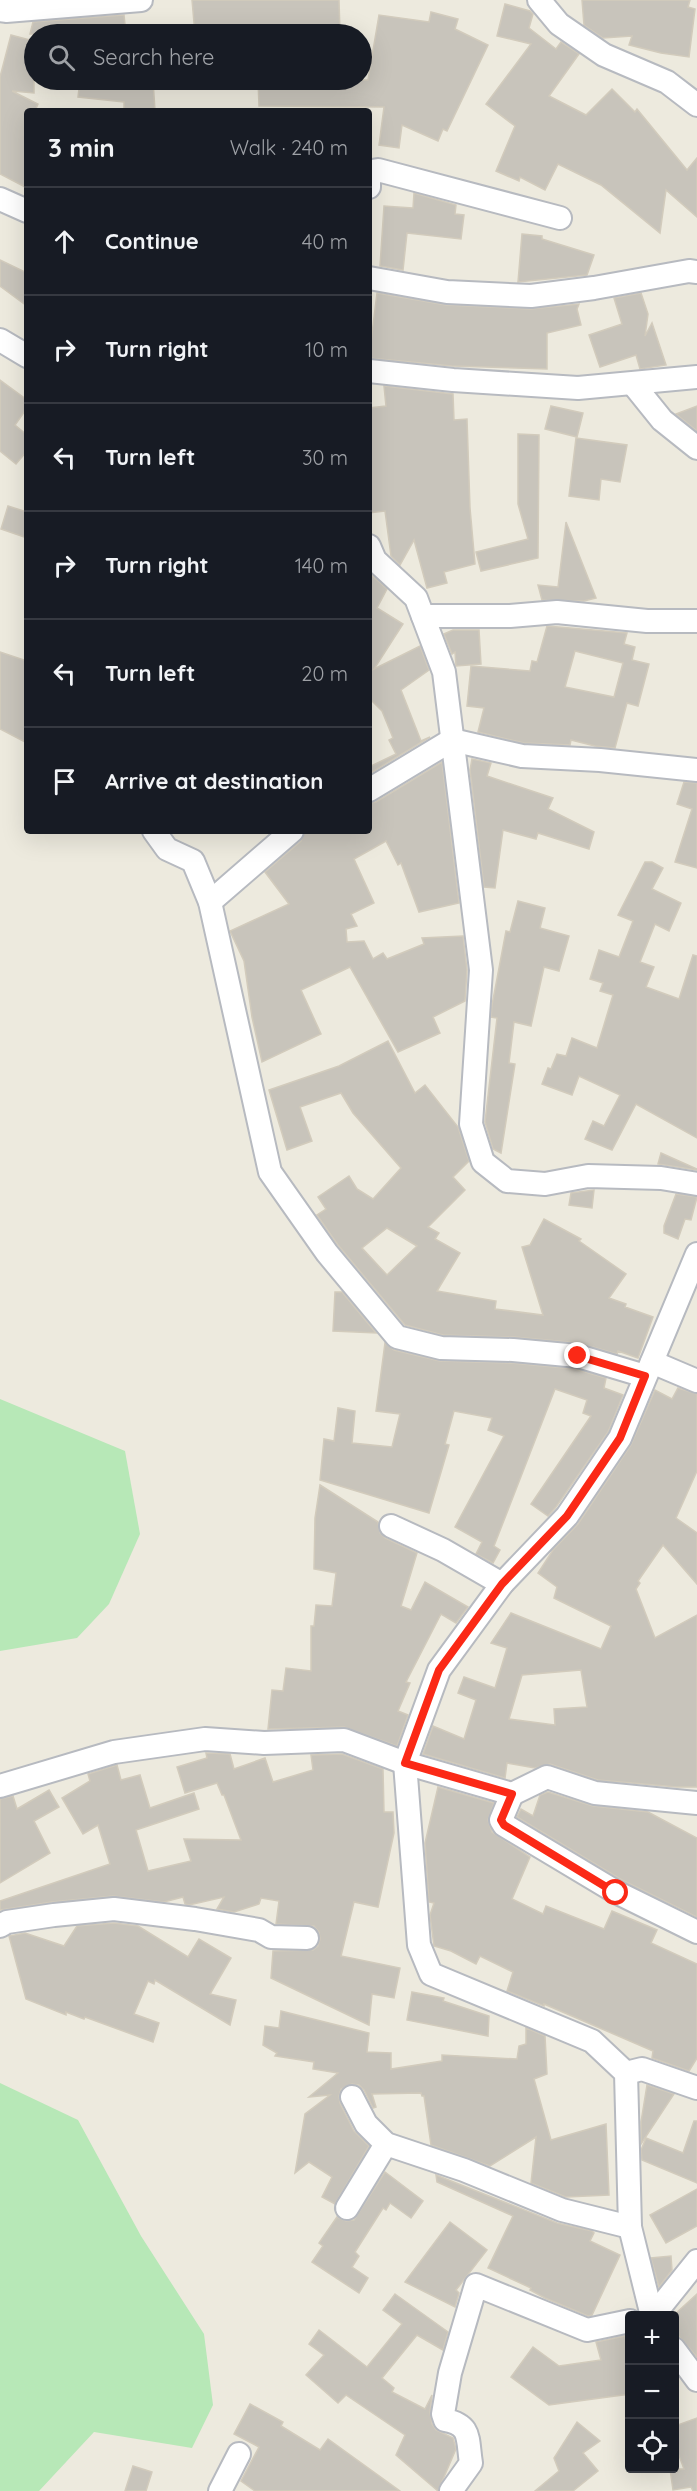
<!DOCTYPE html>
<html lang="en">
<head>
<meta charset="utf-8">
<style>
	body { margin:0; font-family:Quicksand,sans-serif; background:#20242c; color:#f1f3f6 }
	.controls { position:absolute; right:18px; bottom:18px; display:grid; overflow:hidden; border-radius:6px; box-shadow:0 6px 24px #0002 }
	.controls button { width:54px; height:54px; display:grid; place-items:center; padding:0; border:0; border-bottom:2px solid #363941; background:#171b24; color:#f1f3f6; font:30px sans-serif }
	.stop { position:absolute; width:18px; height:18px; margin:-14px; border:4px solid #fb2916; border-radius:50%; background:#fff }
	.stop.end { background:#fb2916; border-color:#fff; box-shadow:0 2px 6px #0008 }
	.list { margin:0; padding:0; list-style:none }
	h2 { display:flex; justify-content:space-between; align-items:center; height:78px; margin:0; padding:0 24px; font-size:26px }
	h2 small { font-size:20px; font-weight:400; color:#9ea1a6 }
	.list li { display:grid; grid-template-columns:39px 1fr auto; gap:18px; align-items:center; box-sizing:border-box; height:108px; padding:0 24px; border-top:2px solid #363941 }
	.list b { display:block; font-size:22px; white-space:nowrap }
	.list em { font-size:20px; font-style:normal; color:#9ea1a6 }
	.icon { flex:none; width:33px; height:33px; fill:none; stroke:currentColor; stroke-width:2; stroke-linecap:round; stroke-linejoin:round }
	.map { position:relative; flex:none; width:697px; height:2491px; overflow:hidden }
	.search { position:absolute; background:#171b24; box-shadow:0 6px 24px #0002; left:24px; top:24px; width:348px; height:66px; display:flex; align-items:center; gap:15px; box-sizing:border-box; padding:0 21px; border-radius:33px; color:#9ea1a6; font-size:22px }
	.panel { position:absolute; background:#171b24; box-shadow:0 6px 24px #0002; left:24px; top:108px; width:348px; height:726px; border-radius:6px }
	.map>svg:first-child { display:block }
	.green { fill:#b7e8b7 }
	.building { fill:#c8c4bb; stroke:#d2cbbc; stroke-width:1.5; fill-rule:evenodd }
	.lines { fill:none; stroke-linecap:round; stroke-linejoin:round }
	.minor-casing { stroke:#b7bac0; stroke-width:26 }
	.minor { stroke:#fff; stroke-width:22 }
	.route { stroke:#fb2916; stroke-width:8 }
</style>
</head>
<body>
<div class="map">
<svg width="697" height="2491" viewBox="0 0 697 2491">
	<rect width="100%" height="100%" fill="#edeade"/>
	<g class="green">
		<path d="M0,1399L125,1451L140,1534L109,1604L77,1638L0,1651Z"/>
		<path d="M0,2083L78,2120L141,2236L204,2334L213,2405L192,2448L94,2432L39,2491H0Z"/>
	</g>
	<g class="building">
		<path d="M192,0H339L340,34H195Z"/>
		<path d="M582,0H690L688,7L695,9L689,57L661,53L629,45L632,36L603,38L584,25Z"/>
		<path d="M505,4L530,11L533,14L529,28L556,49L561,42L579,54L549,96L586,115L612,89L635,112L637,109L687,170L697,158V217L666,190L660,233L601,185L558,164L545,190L520,177L519,181L496,171L515,126L486,104L531,44L497,36Z"/>
		<path d="M431,12L458,19L455,29L488,45L447,131L443,129L438,141L402,125L399,148L379,145L384,107L259,106L258,80H368L379,15L429,22Z"/>
		<path d="M124,15L126,34H30L33,22Z"/>
		<path d="M11,35L34,41V93L12,91L38,104L35,111H27V188L0,174V77Z"/>
		<path d="M80,80H153L155,111H124V102L78,97Z"/>
		<path d="M414,193L456,205L455,214L464,215L461,239L407,233L403,270L380,266L384,206L413,208Z"/>
		<path d="M522,234L542,236V239L594,255L587,275L518,282Z"/>
		<path d="M0,260L27,273V306L0,286Z"/>
		<path d="M377,293L446,305L531,309L579,304L577,309L581,325L547,333V369L452,366L369,358Z"/>
		<path d="M641,293L648,314L645,336L652,323L666,365L640,369L636,355L600,367L589,335L622,324L614,298Z"/>
		<path d="M0,380L27,400V408L15,425L27,435V451L16,464L0,451Z"/>
		<path d="M384,386L453,394L454,420L467,419L470,508L475,564L444,572L447,583L427,588L414,540L400,565L391,556L385,511L369,513V408L386,406Z"/>
		<path d="M551,406L583,413L577,437L545,429Z"/>
		<path d="M697,406V431L676,414Z"/>
		<path d="M518,434L539,435L538,558L481,571L476,552L528,539L518,504Z"/>
		<path d="M576,438L627,445L620,482L601,479L599,500L569,496Z"/>
		<path d="M8,506L27,512V538L1,529Z"/>
		<path d="M566,522L596,598L584,601L542,600L538,585L558,587Z"/>
		<path d="M369,573L387,589L377,608L403,624L374,669L420,646L429,670L401,690L421,741L430,737L369,774V767L396,754L389,740L393,738L382,711L369,698Z"/>
		<path d="M547,626L627,633L624,644L635,647L632,660L649,664L638,706L627,703L615,748L595,746L571,740L570,745L524,743L478,732L484,708L467,706L471,666L530,671L532,661L537,662ZM575,651L623,663L614,697L565,687Z"/>
		<path d="M453,630H479L481,664L456,666L455,652L452,654L444,634Z"/>
		<path d="M0,652L27,661V743L0,729Z"/>
		<path d="M472,759L491,763L487,776L553,798L548,809L594,832L589,849L538,833L536,839L503,830L495,888L484,887L470,770Z"/>
		<path d="M442,762L459,903L419,912L401,863L398,865L386,841L354,859L374,903L351,914L357,926L346,929L347,942L364,941L373,959L383,953L387,959L424,944L422,938L463,936L467,970L465,1001L433,1017L440,1033L398,1052L350,967L301,990L321,1034L262,1062L252,1017L244,961L230,931L289,904L265,872L301,841L305,831H369V803L376,802Z"/>
		<path d="M684,782L697,783V868L675,862L692,809L677,804Z"/>
		<path d="M645,862H652L663,868L652,889L681,903L669,931L655,924L640,962L654,967L646,987L679,999L693,955L697,956V1138L636,1104L612,1150L585,1139L593,1121L604,1126L620,1095L579,1076L572,1095L542,1084L548,1068L551,1069L557,1054L566,1056L572,1038L597,1048L613,995L600,991L603,983L590,979L599,950L619,957L633,921L618,915Z"/>
		<path d="M518,901L545,908L540,928L569,936L559,971L544,967L531,1026L514,1022L509,1063L515,1064L501,1153L493,1149L485,1122L497,1018L491,1017L492,1005L506,931L510,932Z"/>
		<path d="M388,1041L415,1093L425,1085L458,1127L469,1161L453,1177L465,1190L428,1227L439,1233L435,1239L460,1253L437,1291L496,1301L495,1309L543,1315L522,1247L530,1245L544,1219L581,1239L579,1241L626,1274L609,1298L626,1304L625,1307L653,1317L638,1358L618,1351L617,1354L579,1343L514,1337L443,1335L405,1325L338,1245L317,1215L326,1209L318,1197L349,1176L357,1189L373,1199L401,1168L353,1113L341,1093L300,1107L312,1141L287,1150L269,1090L339,1066ZM387,1228L417,1246L387,1275L362,1248Z"/>
		<path d="M661,1153L697,1169V1170L658,1164Z"/>
		<path d="M594,1190L592,1208L569,1205L571,1193Z"/>
		<path d="M676,1194L697,1197L691,1220L685,1219L678,1239L664,1233V1226Z"/>
		<path d="M335,1292H342L376,1333L333,1331Z"/>
		<path d="M385,1343L394,1350L440,1361L512,1363L575,1369L606,1378L604,1388L623,1395L608,1432L556,1507L548,1516L531,1504L591,1416L583,1413L587,1400L555,1389L494,1546L500,1550L493,1563L476,1554L482,1542L455,1527L504,1436L488,1430L492,1418L454,1411L445,1444L449,1445L429,1513L320,1480L324,1439L334,1441L338,1408L355,1411L352,1443L392,1447L400,1414L376,1411Z"/>
		<path d="M678,1388L697,1394V1471L676,1518L697,1533V1584L663,1545L638,1581L640,1583L636,1589L655,1638L697,1615V1787H677L598,1780L550,1764L535,1768L507,1763L505,1778L423,1754L433,1726L464,1739L476,1700L458,1693L464,1677L495,1688L507,1648L491,1643L511,1613L601,1649L611,1626L554,1598L557,1587L538,1573L553,1550L578,1524L631,1445L655,1390L672,1399ZM581,1670L587,1707L554,1709L555,1725L509,1719L522,1675Z"/>
		<path d="M320,1485L378,1522L380,1533L385,1538L417,1553L401,1606L411,1610L425,1582L468,1607L456,1623L441,1614L406,1682L410,1683L398,1711L408,1715L397,1746L344,1727L268,1729L272,1690L283,1691L286,1668L311,1671V1626H314L316,1605L332,1606L336,1573L314,1569L315,1518Z"/>
		<path d="M206,1753L230,1754L234,1769L265,1758L273,1782L313,1770L311,1755L342,1754L383,1769L384,1812H393L394,1833L378,1907L354,1902L341,1956L400,1968L394,1998L372,1994L369,2025L271,1978L273,1951L313,1950L318,1946L320,1939L319,1932L314,1926L276,1924L279,1901L261,1898L259,1904L234,1912L217,1909L224,1897L189,1905L185,1904L183,1897L164,1902L113,1896L52,1902L0,1910V1901L110,1864L98,1825L83,1834L62,1798L90,1781L88,1774L117,1765L121,1780L140,1775L150,1808L194,1793L199,1809L136,1830L148,1871L191,1861L184,1839L241,1840L224,1795H222L217,1783L185,1793L177,1767L207,1758Z"/>
		<path d="M438,1787L494,1803L488,1820L492,1832L530,1857L512,1899L543,1914L546,1906L604,1929L612,1911L657,1930L651,1943L697,1964V2058L689,2071L652,2058L653,2051L544,2004V2006L507,1991L513,1972L480,1956L476,1964L451,1951L434,1946L430,1915L434,1903L429,1902L425,1843Z"/>
		<path d="M49,1790L59,1807L34,1821L50,1853L0,1883V1799L13,1796L17,1809Z"/>
		<path d="M548,1792L593,1806L648,1812L697,1838V1917L622,1880L517,1817L521,1809L533,1816L540,1795Z"/>
		<path d="M114,1923L138,1926L188,1957L199,1939L231,1958L210,1994L236,2000L230,2025L155,1980L154,1984L148,1981L134,2014L159,2023L153,2042L85,2017L84,2019L66,2012V2015L26,1999L9,1936L25,1933L64,1946L77,1926Z"/>
		<path d="M412,1992L444,1998L443,2001L489,2016L488,2036L407,2020Z"/>
		<path d="M281,2011L369,2033L367,2052L391,2053V2069L442,2061V2055L517,2059L519,2046L526,2044V2028L545,2036L547,2074L534,2079L551,2140L606,2124L609,2195L566,2197L531,2183L536,2137L490,2166L431,2145L424,2096H422L421,2093L372,2094L376,2107L373,2108L364,2090L359,2085L352,2084L341,2089L339,2096L340,2103L354,2131L369,2146L335,2204L322,2197L332,2177L309,2162L295,2173L305,2114L330,2095L309,2097L338,2073L313,2069L314,2062L275,2056L277,2053L263,2045L265,2026L279,2028Z"/>
		<path d="M647,2085L674,2094L641,2144V2122Z"/>
		<path d="M694,2121H697V2183L642,2160L641,2150L646,2138L683,2153Z"/>
		<path d="M385,2172L423,2201L411,2218L390,2203L386,2210L383,2208L355,2252L359,2256L352,2267L368,2278L359,2293L312,2262L323,2246L319,2243L337,2217L346,2221L354,2220Z"/>
		<path d="M436,2175L557,2223L592,2231L594,2233L590,2241L620,2255L592,2315L588,2316L545,2298L530,2290L531,2288L488,2268L513,2216L437,2182Z"/>
		<path d="M697,2189V2226L666,2243L650,2215Z"/>
		<path d="M450,2222L487,2250L456,2290L459,2293L455,2307L405,2282Z"/>
		<path d="M671,2256L672,2270L659,2287L651,2258Z"/>
		<path d="M395,2294L448,2332L443,2350L417,2335L382,2378L394,2388L392,2392L425,2409L432,2395L430,2412L432,2424L436,2430L453,2438L456,2449L438,2491L396,2455L405,2435L346,2395L338,2403L306,2375L324,2355L309,2344L319,2330L367,2367L402,2324L383,2310Z"/>
		<path d="M697,2294V2357L675,2332V2314Z"/>
		<path d="M625,2336L630,2367V2394L549,2405L511,2377L533,2347L559,2366L601,2360L596,2342Z"/>
		<path d="M250,2404L283,2422L281,2426L320,2450L328,2439L400,2491H255L241,2481L259,2447L234,2434Z"/>
		<path d="M697,2418V2491H693L691,2487L673,2490L670,2469H684L675,2445V2426Z"/>
		<path d="M577,2422L600,2441L583,2453L598,2471L573,2491H535L559,2471L554,2458Z"/>
		<path d="M133,2466L152,2472L146,2491H125Z"/>
	</g>
	<g class="lines">
		<defs>
			<g id="minor">
				<path d="M539,0L559,24L604,55L667,82L697,105"/>
				<path d="M0,10L6,11L141,0"/>
				<path d="M369,187V176L372,171L378,170L560,218"/>
				<path d="M0,199L27,211"/>
				<path d="M369,278L447,292L531,296L594,288L689,271L697,272"/>
				<path d="M0,340L27,356"/>
				<path d="M369,371L453,380L578,388L697,377"/>
				<path d="M633,384L662,420L697,448"/>
				<path d="M369,546L375,560L416,598L444,672L481,970L471,1124L483,1162L507,1181L545,1184L588,1176L661,1178L697,1184"/>
				<path d="M423,616H510L557,612L647,621H697"/>
				<path d="M369,790L452,740L522,756L600,760L697,770"/>
				<path d="M154,831L167,849L193,861L210,902L270,1172L327,1253L397,1337L441,1348L513,1350L578,1356L645,1376"/>
				<path d="M210,902L292,831"/>
				<path d="M652,1362L697,1381"/>
				<path d="M391,1526L443,1550L502,1584"/>
				<path d="M0,1786L114,1752L205,1739L264,1743L344,1740L405,1763L512,1794L547,1777L595,1793L697,1803"/>
				<path d="M512,1794L501,1820L504,1825L616,1892L697,1932"/>
				<path d="M0,1926L7,1922L54,1915L114,1909L195,1919L259,1930L271,1937L307,1938"/>
				<path d="M626,2073L642,2069L697,2088"/>
				<path d="M352,2097L366,2124L386,2144L464,2170L562,2210L630,2227"/>
				<path d="M347,2208L386,2144"/>
				<path d="M652,2316L630,2227L626,2073L592,2041L431,1974L419,1945L405,1763L439,1670L502,1584L567,1516L620,1438L697,1254"/>
				<path d="M653,2316L697,2261"/>
				<path d="M674,2349L697,2380"/>
				<path d="M220,2491L239,2454"/>
				<path d="M451,2491L471,2463C467,2439 472,2425 445,2420L443,2414L450,2373L476,2285L587,2330L630,2321"/>
			</g>
		</defs>
		<use href="#minor" class="minor-casing"/>
		<use href="#minor" class="minor"/>
	</g>
	<g class="lines">
		<path class="route" d="M578,1356L645,1376L620,1438L567,1516L502,1584L439,1670L405,1763L512,1794L501,1820L504,1825L616,1893"/>
	</g>
</svg>
<div class="controls">
<button>+</button>
<button>−</button>
<button><svg class="icon" aria-label="locate" viewBox="0 0 24 24"><circle cx="12" cy="12" r="6"/><path d="M12 2v4M12 18v4M2 12h4M18 12h4"/></svg></button>
</div>
<div class="stop" style="left:616px;top:1893px"></div>
<div class="stop end" style="left:578px;top:1356px"></div>
<div class="search"><svg class="icon" aria-label="search" viewBox="0 0 24 24"><circle cx="10" cy="10" r="6"/><path d="M15 15l6 6"/></svg>Search here</div>
<section class="panel">
<h2>3 min<small>Walk · 240 m</small></h2>
<ul class="list">
<li><svg class="icon" aria-label="ahead" viewBox="0 0 24 24"><path d="M12 20V5M6 11l6-6 6 6"/></svg><div><b>Continue</b></div><em>40 m</em></li>
<li><svg class="icon" aria-label="right" viewBox="0 0 24 24"><path d="M7 20v-9h11M14 6l5 5-5 5"/></svg><div><b>Turn right</b></div><em>10 m</em></li>
<li><svg class="icon" aria-label="left" viewBox="0 0 24 24"><path d="M17 20v-9H6M10 6l-5 5 5 5"/></svg><div><b>Turn left</b></div><em>30 m</em></li>
<li><svg class="icon" aria-label="right" viewBox="0 0 24 24"><path d="M7 20v-9h11M14 6l5 5-5 5"/></svg><div><b>Turn right</b></div><em>140 m</em></li>
<li><svg class="icon" aria-label="left" viewBox="0 0 24 24"><path d="M17 20v-9H6M10 6l-5 5 5 5"/></svg><div><b>Turn left</b></div><em>20 m</em></li>
<li><svg class="icon" aria-label="arrive" viewBox="0 0 24 24"><path d="M6 21V4h12l-3 4 3 4H6"/></svg><div><b>Arrive at destination</b></div></li>
</ul>
</section>
</div>
</body>
</html>
